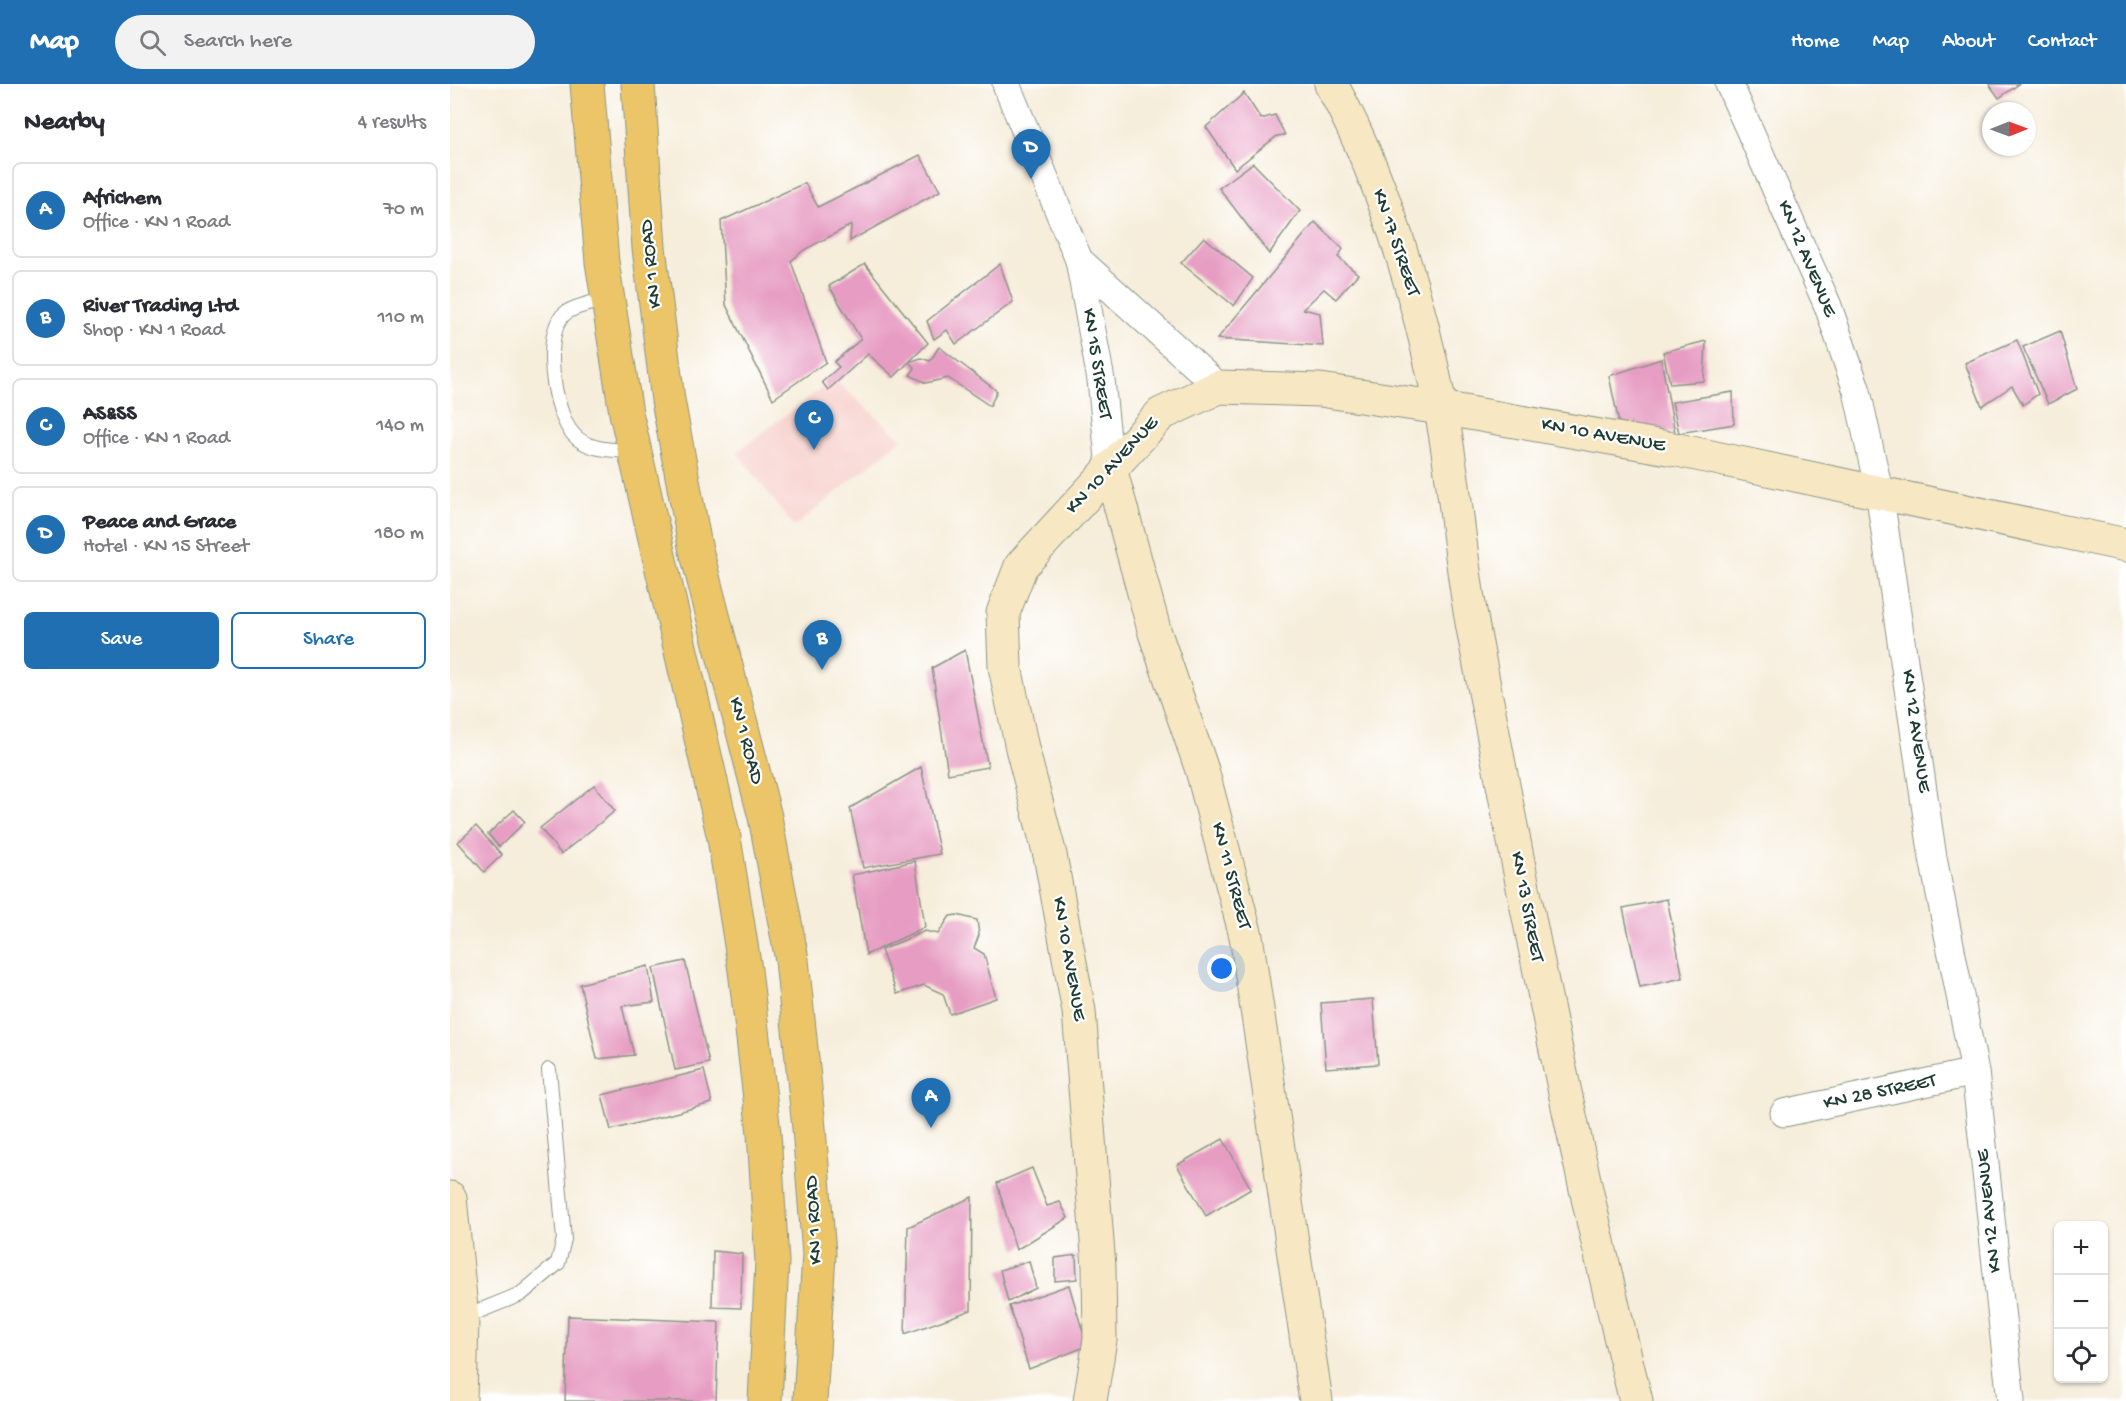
<!DOCTYPE html>
<html lang="en">
<head>
<meta charset="utf-8">
<style>
	body { margin:0; font-family:"Gochi Hand",sans-serif; background:#f2f2f3; color:#2b2b33 }
	.controls { position:absolute; right:18px; bottom:18px; display:grid; overflow:hidden; border-radius:9px; box-shadow:0 2px 4px #0004 }
	.controls button { width:54px; height:54px; display:grid; place-items:center; padding:0; border:0; border-bottom:2px solid #e1e1e2; background:#fff; color:#2b2b33; font:30px sans-serif }
	.compass { position:absolute; left:1532px; top:18px; width:54px; height:54px; border-radius:50%; background:#fff; box-shadow:0 2px 4px #0004; rotate:89deg }
	.you { position:absolute; left:772px; top:885px; width:21px; height:21px; margin:-15px; border:4px solid #fff; border-radius:50%; background:#1a73e8; box-shadow:0 0 0 9px #1a73e833 }
	.badge { display:grid; place-items:center; width:39px; height:39px; border-radius:50%; background:#1f6fb2; color:#fff; font-size:20px; font-weight:700 }
	.pin { position:absolute; translate:-50% -50px; filter:drop-shadow(0 2px 3px #0008) }
	.pin::after { content:''; position:absolute; top:32px; width:21px; height:18px; background:inherit; clip-path:polygon(0 0,100% 0,50% 100%) }
	.list { margin:0; padding:0; list-style:none }
	h2 { display:flex; justify-content:space-between; align-items:center; height:78px; margin:0; padding:0 24px; font-size:26px }
	h2 small { font-size:20px; font-weight:400; color:#7c7c81 }
	.list li { display:grid; grid-template-columns:39px 1fr auto; gap:18px; align-items:center; box-sizing:border-box; height:96px; margin:0 12px 12px; padding:0 12px; border:2px solid #e1e1e2; border-radius:9px }
	.list b { display:block; font-size:22px; white-space:nowrap }
	.list p { margin:0; font-size:20px; white-space:nowrap; color:#7c7c81 }
	.list em { font-size:20px; font-style:normal; color:#7c7c81 }
	.actions { display:flex; gap:12px; padding:18px 24px }
	.actions a { flex:1; padding:14px 0; border:2px solid #1f6fb2; border-radius:9px; text-align:center; font-size:21px; color:#1f6fb2 }
	.actions .main { background:#1f6fb2; color:#fff }
	.icon { flex:none; width:33px; height:33px; fill:none; stroke:currentColor; stroke-width:2; stroke-linecap:round; stroke-linejoin:round }
	.map { position:relative; flex:none; width:1676px; height:1317px; overflow:hidden }
	header { display:flex; align-items:center; gap:36px; box-sizing:border-box; height:84px; padding:0 30px; background:#1f6fb2; color:#fff }
	header strong { font-size:28px }
	nav { display:flex; gap:33px; margin-inline-start:auto; font-size:21px }
	.search { width:420px; height:54px; background:#f2f2f3; display:flex; align-items:center; gap:15px; box-sizing:border-box; padding:0 21px; border-radius:33px; color:#7c7c81; font-size:22px }
	main { display:flex }
	aside { flex:1; background:#fff }
	.map>svg:first-child { display:block }
	.built { fill:#f7d0cc }
	.building { fill:#e79dc3 }
	.lines { fill:none; stroke-linecap:round; stroke-linejoin:round }
	.lane-casing { stroke:#8a9587; stroke-width:16 }
	.street-casing { stroke:#8a9587; stroke-width:29 }
	.secondary-casing { stroke:#8a9587; stroke-width:35 }
	.highway-casing { stroke:#8a9587; stroke-width:35 }
	.lane { stroke:#fff; stroke-width:14 }
	.street { stroke:#fff; stroke-width:27 }
	.secondary { stroke:#f7e8c3; stroke-width:33 }
	.highway { stroke:#ecc569; stroke-width:33 }
	.labels { text-anchor:middle; dominant-baseline:central; stroke-width:4.5; stroke-linejoin:round; paint-order:stroke }
	.street-label { font-size:20px; fill:#1f3d34; stroke:#fff }
</style>
</head>
<body>
<header>
<strong>Map</strong>
<div class="search"><svg class="icon" aria-label="search" viewBox="0 0 24 24"><circle cx="10" cy="10" r="6"/><path d="M15 15l6 6"/></svg>Search here</div>
<nav><a>Home</a><a>Map</a><a>About</a><a>Contact</a></nav>
</header>
<main>
<aside>
<h2>Nearby<small>4 results</small></h2>
<ul class="list">
<li><span class="badge">A</span><div><b>Africhem</b><p>Office · KN 1 Road</p></div><em>70 m</em></li>
<li><span class="badge">B</span><div><b>River Trading Ltd</b><p>Shop · KN 1 Road</p></div><em>110 m</em></li>
<li><span class="badge">C</span><div><b>AS&amp;SS</b><p>Office · KN 1 Road</p></div><em>140 m</em></li>
<li><span class="badge">D</span><div><b>Peace and Grace</b><p>Hotel · KN 15 Street</p></div><em>180 m</em></li>
</ul>
<div class="actions"><a class="main">Save</a><a>Share</a></div>
</aside>
<div class="map">
<svg width="1676" height="1317" viewBox="0 0 1676 1317">
	<rect width="100%" height="100%" fill="#fff"/>
	<filter id="ink" filterUnits="userSpaceOnUse"><feTurbulence type="fractalNoise" baseFrequency=".0167" numOctaves="2"/><feDisplacementMap in="SourceGraphic" scale="12" xChannelSelector="R" yChannelSelector="G"/><feConvolveMatrix kernelMatrix="1 2 1 2 8 2 1 2 1" color-interpolation-filters="sRGB"/></filter>
	<filter id="wash" filterUnits="userSpaceOnUse"><feTurbulence type="fractalNoise" baseFrequency=".008" numOctaves="4" result="noise"/><feDisplacementMap in="SourceGraphic" scale="24" xChannelSelector="R" yChannelSelector="G"/><feGaussianBlur stdDeviation="1.35" result="paint"/><feColorMatrix in="noise" values="0 0 0 0 0 0 0 0 0 0 0 0 0 0 0 0 0 1.4 0 .05"/><feComposite in="paint" operator="in"/></filter>
	<g filter="url(#wash)">
		<rect width="100%" height="100%" fill="#f6edda"/>
		<path class="built" d="M383,295L452,355L344,443L287,368Z"/>
		<g id="blocks">
			<g class="building">
				<path d="M1539,0H1569L1549,14Z"/>
				<path d="M794,9L811,35L825,31L835,51L827,52L785,85L756,43Z"/>
				<path d="M470,71L490,107L400,157L401,141L354,166L341,177L376,278L323,315L276,221L271,137L355,99L368,123Z"/>
				<path d="M803,79L850,127L819,170L769,104Z"/>
				<path d="M865,138L893,165L888,173L908,190L886,215L874,205L853,225L870,229L873,262L767,255Z"/>
				<path d="M754,153L803,194L784,222L731,179Z"/>
				<path d="M415,180L478,259L459,278L471,274L480,277L489,263L547,307L540,322L498,294L476,299L460,291L465,284L459,278L444,293L418,270L378,306L372,298L389,283L384,278L411,255L379,202Z"/>
				<path d="M550,180L563,218L506,260L497,246L484,255L477,237Z"/>
				<path d="M1610,247L1627,305L1598,320L1573,263Z"/>
				<path d="M1567,256L1588,310L1573,321L1562,302L1532,322L1515,279Z"/>
				<path d="M1256,257L1254,297L1220,300L1213,268Z"/>
				<path d="M1211,275L1225,349L1170,344L1159,292Z"/>
				<path d="M1283,308L1284,340L1229,349L1222,318Z"/>
				<path d="M515,566L538,683L498,690L482,584Z"/>
				<path d="M471,683L490,770L413,784L400,724Z"/>
				<path d="M144,701L165,727L111,770L90,744Z"/>
				<path d="M64,726L75,738L49,763L38,750Z"/>
				<path d="M26,742L52,771L34,788L8,758Z"/>
				<path d="M465,777L475,843L416,871L402,791Z"/>
				<path d="M1217,815L1233,894L1190,903L1173,824Z"/>
				<path d="M507,831L527,836L529,851L524,864L534,870L546,914L500,930L493,910L474,901L447,910L431,866L475,847L488,850L500,832Z"/>
				<path d="M235,877L259,979L225,986L203,884Z"/>
				<path d="M198,882L204,918L172,922L184,971L147,975L130,900Z"/>
				<path d="M923,915L928,980L876,984L871,919Z"/>
				<path d="M254,986L262,1019L161,1046L152,1011Z"/>
				<path d="M773,1055L801,1105L756,1132L727,1081Z"/>
				<path d="M582,1084L597,1122L610,1118L618,1134L566,1166L547,1099Z"/>
				<path d="M522,1113L521,1226L455,1250L458,1143Z"/>
				<path d="M263,1167L292,1170L291,1224L262,1223Z"/>
				<path d="M626,1171L627,1195L605,1197V1174Z"/>
				<path d="M579,1177L586,1204L558,1218L550,1186Z"/>
				<path d="M619,1201L637,1262L579,1285L559,1222Z"/>
				<path d="M118,1232L269,1238L266,1317H115Z"/>
			</g>
		</g>
	</g>
	<g filter="url(#ink)">
		<use href="#blocks" fill-opacity="0" stroke="#8a9587" stroke-width="1.5"/>
		<g class="lines">
			<defs>
				<g id="lane">
					<path d="M156,215C144,219 128,221 117,228C90,245 104,330 123,350C137,367 164,366 184,367"/>
					<path d="M12,1234L71,1210L108,1179L114,1155L99,986"/>
				</g>
				<g id="street">
					<path d="M556,0L629,176L651,296L660,384"/>
					<path d="M1279,0L1378,222L1407,307L1429,407L1483,774L1525,988L1561,1317"/>
					<path d="M629,176L769,303"/>
					<path d="M1334,1029L1525,988"/>
				</g>
				<g id="secondary">
					<path d="M881,0C935,98 968,212 990,321C1005,394 1009,470 1023,544C1072,803 1122,1061 1186,1317"/>
					<path d="M660,384L705,549L752,686L796,852L866,1317"/>
					<path d="M0,1114L12,1234L10,1317"/>
					<path d="M640,1317L650,1256L649,1183L629,927L600,771L572,664L555,583L553,529L571,482L711,330L769,303L870,306L991,324L1218,364L1676,461"/>
				</g>
				<g id="highway">
					<path d="M137,0L152,178L176,329L274,754L295,886L314,1049L322,1178L315,1317"/>
					<path d="M188,0L199,164L218,316L245,462L315,733L342,876L359,1044L369,1170L360,1317"/>
				</g>
			</defs>
			<use href="#lane" class="lane-casing"/>
			<use href="#street" class="street-casing"/>
			<use href="#secondary" class="secondary-casing"/>
			<use href="#highway" class="highway-casing"/>
			<use href="#lane" class="lane"/>
			<use href="#street" class="street"/>
			<use href="#secondary" class="secondary"/>
			<use href="#highway" class="highway"/>
		</g>
	</g>
	<g class="labels">
		<g class="street-label">
			<text transform="translate(945 159) rotate(71)">KN 17 STREET</text>
			<text transform="translate(1356 175) rotate(67)">KN 12 AVENUE</text>
			<text transform="translate(202 180) rotate(-96)">KN 1 ROAD</text>
			<text transform="translate(646 280) rotate(81)">KN 15 STREET</text>
			<text transform="translate(1153 352) rotate(10)">KN 10 AVENUE</text>
			<text transform="translate(663 382) rotate(-47)">KN 10 AVENUE</text>
			<text transform="translate(1465 647) rotate(82)">KN 12 AVENUE</text>
			<text transform="translate(295 657) rotate(75)">KN 1 ROAD</text>
			<text transform="translate(780 792) rotate(75)">KN 11 STREET</text>
			<text transform="translate(1076 823) rotate(79)">KN 13 STREET</text>
			<text transform="translate(618 875) rotate(80)">KN 10 AVENUE</text>
			<text transform="translate(1430 1009) rotate(-12)">KN 28 STREET</text>
			<text transform="translate(1540 1127) rotate(-96)">KN 12 AVENUE</text>
			<text transform="translate(365 1136) rotate(-93)">KN 1 ROAD</text>
		</g>
	</g>
</svg>
<div class="controls">
<button>+</button>
<button>−</button>
<button><svg class="icon" aria-label="locate" viewBox="0 0 24 24"><circle cx="12" cy="12" r="6"/><path d="M12 2v4M12 18v4M2 12h4M18 12h4"/></svg></button>
</div>
<svg class="compass" viewBox="-18 -18 36 36"><path d="M0-13l5 13h-10z" fill="#e53935"/><path d="M0 13l5-13h-10z" fill="#7c7c81"/></svg>
<div class="you"></div>
<div class="pin badge" style="left:481px;top:1044px">A</div>
<div class="pin badge" style="left:372px;top:586px">B</div>
<div class="pin badge" style="left:364px;top:366px">C</div>
<div class="pin badge" style="left:581px;top:95px">D</div>
</div>
</main>
</body>
</html>
